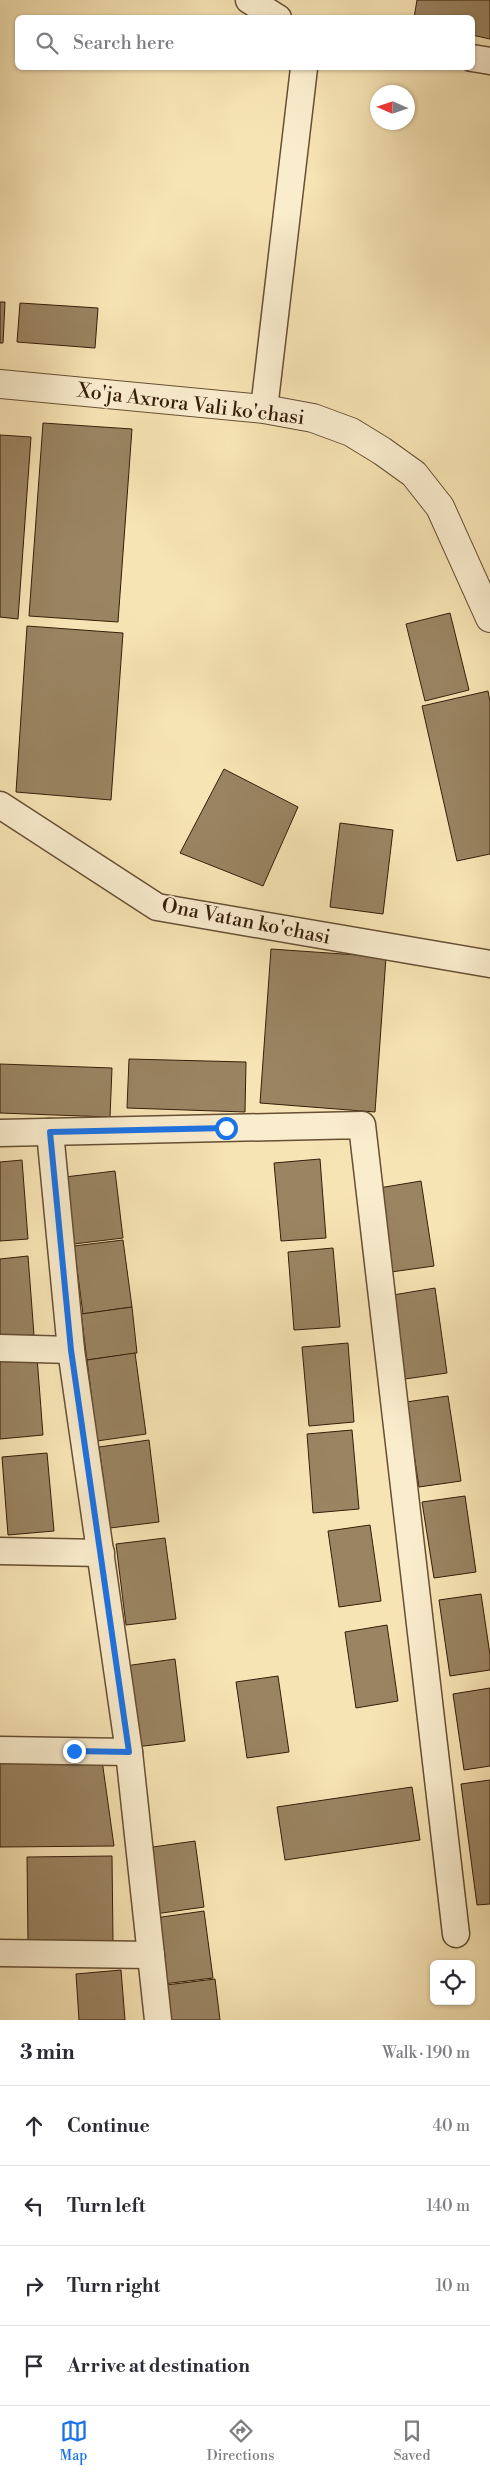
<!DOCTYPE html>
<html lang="en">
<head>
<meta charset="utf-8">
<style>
	body { margin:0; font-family:"Libre Bodoni",serif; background:#f7f7f7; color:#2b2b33 }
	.controls { position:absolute; right:15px; bottom:15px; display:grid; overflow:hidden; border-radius:8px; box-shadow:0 1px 4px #0004 }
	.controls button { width:45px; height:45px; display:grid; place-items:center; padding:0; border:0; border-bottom:1px solid #e1e1e2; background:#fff; color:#2b2b33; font:25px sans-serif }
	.compass { position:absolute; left:370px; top:85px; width:45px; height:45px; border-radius:50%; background:#fff; box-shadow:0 1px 4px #0004; rotate:273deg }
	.stop { position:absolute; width:15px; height:15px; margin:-11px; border:4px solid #1a73e8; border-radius:50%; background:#fff }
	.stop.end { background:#1a73e8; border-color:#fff; box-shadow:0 1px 5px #0008 }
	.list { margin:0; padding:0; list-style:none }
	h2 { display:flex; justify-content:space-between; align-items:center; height:65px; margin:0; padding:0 20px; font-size:21px }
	h2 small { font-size:16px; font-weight:400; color:#7c7c81 }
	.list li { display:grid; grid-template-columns:32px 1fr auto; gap:15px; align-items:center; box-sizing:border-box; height:80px; padding:0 20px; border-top:1px solid #e1e1e2 }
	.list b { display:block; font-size:19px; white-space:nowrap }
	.list em { font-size:16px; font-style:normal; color:#7c7c81 }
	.icon { flex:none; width:28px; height:28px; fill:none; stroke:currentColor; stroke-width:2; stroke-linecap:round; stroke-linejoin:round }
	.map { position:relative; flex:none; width:490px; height:2020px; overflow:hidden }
	.search { position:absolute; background:#fff; box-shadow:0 1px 4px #0004; left:15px; right:15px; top:15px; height:55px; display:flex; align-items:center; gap:12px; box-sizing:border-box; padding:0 18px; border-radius:8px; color:#7c7c81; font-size:19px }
	.sheet { height:385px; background:#fff }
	nav { display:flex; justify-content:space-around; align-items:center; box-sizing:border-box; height:70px; border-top:1px solid #e1e1e2; background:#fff; font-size:14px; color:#7c7c81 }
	nav a { display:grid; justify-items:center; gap:2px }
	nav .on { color:#1a73e8 }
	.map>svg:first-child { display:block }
	.building { fill:#9a8462; stroke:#361d0a }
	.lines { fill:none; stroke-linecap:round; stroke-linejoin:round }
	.minor-casing { stroke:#664f34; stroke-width:29 }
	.tertiary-casing { stroke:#664f34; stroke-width:30 }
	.minor { stroke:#faedce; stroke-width:26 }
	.tertiary { stroke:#faedce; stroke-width:28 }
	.route { stroke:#1a73e8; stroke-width:6 }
	.labels { text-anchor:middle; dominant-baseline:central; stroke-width:4; stroke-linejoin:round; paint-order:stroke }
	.street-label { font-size:20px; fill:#361d0a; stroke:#faedce }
</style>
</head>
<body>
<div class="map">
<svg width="490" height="2020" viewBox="0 0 490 2020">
	<rect width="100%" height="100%" fill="#f7e4b4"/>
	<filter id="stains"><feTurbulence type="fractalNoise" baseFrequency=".004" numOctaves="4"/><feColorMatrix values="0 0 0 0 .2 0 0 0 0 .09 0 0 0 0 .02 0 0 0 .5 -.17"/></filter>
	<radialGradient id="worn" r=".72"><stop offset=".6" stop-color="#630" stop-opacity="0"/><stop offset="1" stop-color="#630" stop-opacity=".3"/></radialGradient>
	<g class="building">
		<path d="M417,0H490V39L472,35V18H414Z"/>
		<path d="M0,302H5L3,343H0Z"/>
		<path d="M20,303L98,308L95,348L17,342Z"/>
		<path d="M43,423L132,429L118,622L29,616Z"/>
		<path d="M0,435L31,437L18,619L0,617Z"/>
		<path d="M450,613L469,690L425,701L406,624Z"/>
		<path d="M27,626L123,633L111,800L16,792Z"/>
		<path d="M488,691L490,702V854L457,861L422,706Z"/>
		<path d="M224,769L298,807L263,886L180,853Z"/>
		<path d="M340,823L393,830L383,914L330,907Z"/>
		<path d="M271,949L386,957L375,1112L260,1103Z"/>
		<path d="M129,1059L246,1062L245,1112L127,1108Z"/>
		<path d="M0,1064L112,1068L110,1117L0,1113Z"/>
		<path d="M320,1159L326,1238L281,1241L274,1163Z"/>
		<path d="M22,1160L28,1239L0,1241V1162Z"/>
		<path d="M115,1171L123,1238L74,1244L65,1177Z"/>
		<path d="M421,1181L434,1266L391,1272L379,1188Z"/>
		<path d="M123,1240L132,1307L83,1314L74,1246Z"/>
		<path d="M333,1248L340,1327L294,1330L288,1252Z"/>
		<path d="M28,1256L34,1335L0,1338V1259Z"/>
		<path d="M435,1288L447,1373L405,1379L393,1295Z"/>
		<path d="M132,1307L137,1353L87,1360L81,1314Z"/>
		<path d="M348,1343L354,1422L309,1426L302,1347Z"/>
		<path d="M135,1353L146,1434L97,1441L87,1360Z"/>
		<path d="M37,1357L43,1435L0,1439V1360Z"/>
		<path d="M448,1396L461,1481L419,1487L406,1402Z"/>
		<path d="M352,1430L359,1509L313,1513L307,1434Z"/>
		<path d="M149,1440L159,1522L110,1528L99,1447Z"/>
		<path d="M47,1453L54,1531L8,1535L2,1457Z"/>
		<path d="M465,1496L476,1572L434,1578L422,1502Z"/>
		<path d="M370,1525L381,1601L339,1607L328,1531Z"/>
		<path d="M165,1538L176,1619L126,1625L116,1544Z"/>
		<path d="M481,1594L490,1655V1670L450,1676L439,1600Z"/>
		<path d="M387,1625L398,1701L356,1708L345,1632Z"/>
		<path d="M175,1659L185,1741L136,1747L125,1666Z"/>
		<path d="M278,1676L289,1752L247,1758L236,1682Z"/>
		<path d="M490,1688V1766L464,1770L453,1694Z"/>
		<path d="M0,1756L102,1760L114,1846L0,1847Z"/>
		<path d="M490,1780V1904L477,1905L461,1784Z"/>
		<path d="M412,1787L420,1840L285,1860L277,1807Z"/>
		<path d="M195,1841L204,1907L155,1914L146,1848Z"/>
		<path d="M112,1856L113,1942L28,1943L27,1857Z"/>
		<path d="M204,1911L213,1978L163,1984L155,1918Z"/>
		<path d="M121,1970L125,2020H79L76,1974Z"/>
		<path d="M215,1979L220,2020H170L166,1985Z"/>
	</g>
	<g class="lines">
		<defs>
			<g id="minor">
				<path d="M249,0L278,18"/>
				<path d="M472,58L490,61"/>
				<path d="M264,409L304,68"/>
				<path d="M0,805L157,907L490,964"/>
				<path d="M50,1132L71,1350L129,1752L158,2020"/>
				<path d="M0,1133L362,1125L456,1934"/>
				<path d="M0,1348L71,1350"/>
				<path d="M0,1551L101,1553"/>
				<path d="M0,1750L129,1752"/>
				<path d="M0,1953L151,1955"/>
			</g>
			<path id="tertiary" d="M0,384L264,409L313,418L351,432L382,451L414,474L440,507L490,618"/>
		</defs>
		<use href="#minor" class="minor-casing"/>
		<use href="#tertiary" class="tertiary-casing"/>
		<use href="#minor" class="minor"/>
		<use href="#tertiary" class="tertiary"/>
	</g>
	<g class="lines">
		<path class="route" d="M74,1751L129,1752L71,1350L50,1132L226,1128"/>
	</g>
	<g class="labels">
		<g class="street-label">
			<text transform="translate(191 405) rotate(7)">Xo'ja Axrora Vali ko'chasi</text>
			<text transform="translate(246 922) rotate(11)">Ona Vatan ko'chasi</text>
		</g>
	</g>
	<rect width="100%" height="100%" filter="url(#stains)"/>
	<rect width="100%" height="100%" fill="url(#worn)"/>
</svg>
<div class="controls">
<button><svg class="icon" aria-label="locate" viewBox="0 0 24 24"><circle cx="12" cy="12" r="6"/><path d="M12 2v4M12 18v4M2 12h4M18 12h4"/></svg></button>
</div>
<svg class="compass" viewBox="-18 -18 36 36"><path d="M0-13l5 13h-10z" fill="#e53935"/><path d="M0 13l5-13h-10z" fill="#7c7c81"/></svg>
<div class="stop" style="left:226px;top:1128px"></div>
<div class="stop end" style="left:74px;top:1751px"></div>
<div class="search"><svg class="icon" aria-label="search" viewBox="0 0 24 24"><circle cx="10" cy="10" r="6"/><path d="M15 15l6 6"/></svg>Search here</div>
</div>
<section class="sheet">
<h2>3 min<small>Walk · 190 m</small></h2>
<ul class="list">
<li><svg class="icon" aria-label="ahead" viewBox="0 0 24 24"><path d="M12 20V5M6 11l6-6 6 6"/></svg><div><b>Continue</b></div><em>40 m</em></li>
<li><svg class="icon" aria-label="left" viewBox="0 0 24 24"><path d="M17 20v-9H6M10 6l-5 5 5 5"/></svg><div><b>Turn left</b></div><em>140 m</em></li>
<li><svg class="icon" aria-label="right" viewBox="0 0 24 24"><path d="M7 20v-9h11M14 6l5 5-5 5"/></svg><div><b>Turn right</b></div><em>10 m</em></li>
<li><svg class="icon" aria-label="arrive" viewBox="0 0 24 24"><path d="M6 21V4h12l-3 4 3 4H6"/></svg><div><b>Arrive at destination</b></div></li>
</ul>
</section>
<nav>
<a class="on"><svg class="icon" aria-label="map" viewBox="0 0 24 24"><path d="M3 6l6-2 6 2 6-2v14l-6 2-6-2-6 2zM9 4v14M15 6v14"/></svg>Map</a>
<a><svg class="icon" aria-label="directions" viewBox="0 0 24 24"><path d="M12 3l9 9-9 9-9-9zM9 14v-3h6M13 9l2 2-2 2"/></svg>Directions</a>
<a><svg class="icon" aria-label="saved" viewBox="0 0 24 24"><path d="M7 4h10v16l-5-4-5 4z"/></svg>Saved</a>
</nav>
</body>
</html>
